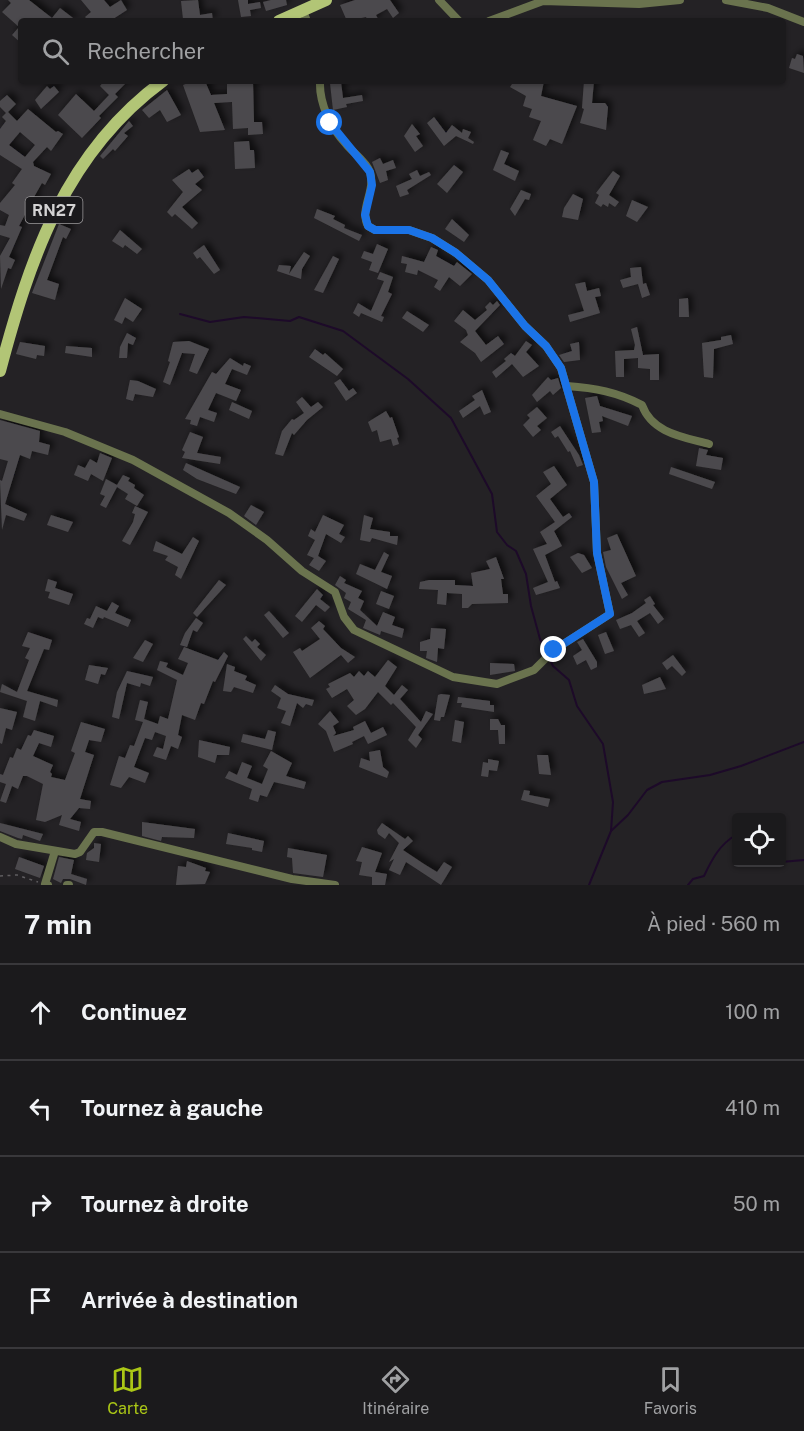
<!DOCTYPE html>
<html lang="fr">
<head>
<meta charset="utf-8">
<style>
	body { margin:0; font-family:"Public Sans",sans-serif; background:#242325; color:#f1f3f6 }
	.controls { position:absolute; right:18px; bottom:18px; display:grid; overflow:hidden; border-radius:6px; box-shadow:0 2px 4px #0004 }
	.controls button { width:54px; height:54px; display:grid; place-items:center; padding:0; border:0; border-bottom:2px solid #39383b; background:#1b1a1c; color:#f1f3f6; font:30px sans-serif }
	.stop { position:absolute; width:18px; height:18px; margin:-14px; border:4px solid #1a73e8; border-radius:50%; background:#fff }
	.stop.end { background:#1a73e8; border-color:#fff; box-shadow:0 2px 6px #0008 }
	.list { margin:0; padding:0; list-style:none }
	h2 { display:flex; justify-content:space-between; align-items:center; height:78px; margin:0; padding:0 24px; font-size:26px }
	h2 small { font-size:20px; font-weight:400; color:#a0a1a3 }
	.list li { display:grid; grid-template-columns:39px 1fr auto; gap:18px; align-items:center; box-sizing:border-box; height:96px; padding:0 24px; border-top:2px solid #39383b }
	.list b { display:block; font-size:22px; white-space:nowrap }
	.list em { font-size:20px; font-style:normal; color:#a0a1a3 }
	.icon { flex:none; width:33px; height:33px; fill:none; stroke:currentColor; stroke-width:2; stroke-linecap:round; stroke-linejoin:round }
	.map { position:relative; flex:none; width:804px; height:885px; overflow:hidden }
	.search { position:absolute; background:#1b1a1c; box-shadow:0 2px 4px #0004; left:18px; right:18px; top:18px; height:66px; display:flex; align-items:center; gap:15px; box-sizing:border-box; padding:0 21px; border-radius:6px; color:#a0a1a3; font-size:22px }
	.sheet { height:462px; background:#1b1a1c }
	nav { display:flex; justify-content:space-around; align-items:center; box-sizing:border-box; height:84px; border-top:2px solid #39383b; background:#1b1a1c; font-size:16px; color:#a0a1a3 }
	nav a { display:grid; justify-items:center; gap:3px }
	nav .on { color:#abc716 }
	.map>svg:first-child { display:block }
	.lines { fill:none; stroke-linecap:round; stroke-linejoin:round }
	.stream { stroke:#1d0a29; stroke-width:2 }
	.building { fill:#4c4a4d; fill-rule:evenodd; filter:url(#shadow) }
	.path { stroke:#5f5d60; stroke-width:1.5; stroke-dasharray:3 4.5; stroke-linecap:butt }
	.street { stroke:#6a734e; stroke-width:8 }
	.primary { stroke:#b2c576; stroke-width:12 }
	.route { stroke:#1a73e8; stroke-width:8 }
	.labels { text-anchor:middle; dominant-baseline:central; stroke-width:5; stroke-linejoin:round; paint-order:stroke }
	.shield { fill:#1a191c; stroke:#9c9a9c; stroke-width:1.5 }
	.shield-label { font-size:16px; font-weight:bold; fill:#d3d2d3 }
</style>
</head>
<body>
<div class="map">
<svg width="804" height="885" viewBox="0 0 804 885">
	<defs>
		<filter id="shadow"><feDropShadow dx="4" dy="-4" stdDeviation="3" flood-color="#0009"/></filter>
	</defs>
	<rect width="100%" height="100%" fill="#242225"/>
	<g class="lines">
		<g class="stream">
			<path d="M180,314L210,322L244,317L290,321L299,317L343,331L408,379L451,418L492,494L497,532L507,545L516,551L526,574L531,606L540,639L553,666L569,680L577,706L603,744L613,802L611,831"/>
			<path d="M781,862L804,860"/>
			<path d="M589,885L611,831L628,815L647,790L662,782L710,775L741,766L804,742"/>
			<path d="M688,885L693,879L704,876C712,859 720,844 736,835"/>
		</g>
	</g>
	<g class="building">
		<path d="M8,0H29L52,18L60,8L77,21H21V43L12,35L19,27L2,12L11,3Z"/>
		<path d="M81,0H104L110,7L121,0L127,10L110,21H89L85,17L91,12Z"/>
		<path d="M198,0L200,15L212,13L213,21L183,19L181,1Z"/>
		<path d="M238,0H248V4L260,2L261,8L250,10L251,16L241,17Z"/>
		<path d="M271,0H286L287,5L266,11L263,2Z"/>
		<path d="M355,0H390L399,13L393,18L387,9L376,15L378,19L374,21H368L366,17L347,21L340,5Z"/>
		<path d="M797,54L803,56L804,73L789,68L792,58L795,59Z"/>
		<path d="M104,81L109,84L112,81H128L115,94L118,97L99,116L101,118L82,138L58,115L76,94L94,111L109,95L100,86Z"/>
		<path d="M193,81H205L211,95L227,94V81H253L254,122H262L263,134L248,135V128L233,129L232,102L214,103L225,130L200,132L183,85Z"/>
		<path d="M514,81H544L541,96L577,106L562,144L550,139L546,146L533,140L541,121L529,117L532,109L523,106L526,96L510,87Z"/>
		<path d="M584,81H594L592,103H605L608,107L606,130L580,123L584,109L582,108Z"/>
		<path d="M341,82L343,98L362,95L363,101L346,104L347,107L333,110L330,83Z"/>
		<path d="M47,86L50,89L54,86L59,92L41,109L35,100Z"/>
		<path d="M167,90L181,115L167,122L160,110L149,118L142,110Z"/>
		<path d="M7,95L16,104L8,112L17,121L28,109L56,132L58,131L63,134L51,151L47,147L33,162L34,166L51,174L45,185L42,183L34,197L38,200L32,209L29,207L19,226L22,227L9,257L15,260L11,269L8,268L1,289L0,256L10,238L0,235V225L5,226L9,215L0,210V203L15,185L12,183L22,169L0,155V129L6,121L2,117L6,113L0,107V101ZM20,132L35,145L25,157L9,145Z"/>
		<path d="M434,117L446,133L452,125L462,133L463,129L471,132L468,138L474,142L473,144L456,136L444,146L427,123Z"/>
		<path d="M129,121L133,126L124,133L128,136L115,151L113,149L103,159L100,156Z"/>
		<path d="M412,124L420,134L416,136L423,146L415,152L404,136Z"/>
		<path d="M249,141L250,150H254L255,168L235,169L234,142Z"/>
		<path d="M501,150L509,153L504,164L519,171L515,181L493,170Z"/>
		<path d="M380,158L383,164L393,160L396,168L386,171L388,180L380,183L372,162Z"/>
		<path d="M454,165L463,172L447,193L437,184Z"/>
		<path d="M189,169L192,173L198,169L204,177L195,184L202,190L182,207L198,223L192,229L175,214L172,217L167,212L183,192L172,180Z"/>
		<path d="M417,170L420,176L429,172L431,175L407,190L409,194L400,197L396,186L412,179L409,174Z"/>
		<path d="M613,171L620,176L609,195L619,202L615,207L609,203L608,207L603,204L601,207L595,203L599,195L596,193Z"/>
		<path d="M521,190L531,194L529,200L525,199L515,216L510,209Z"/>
		<path d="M573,194L583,199L578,220L562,217L564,208Z"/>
		<path d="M632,200L648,207L637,222L626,216Z"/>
		<path d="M317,209L335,216L333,219L345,225L344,228L362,235L359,241L314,218Z"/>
		<path d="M452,219L469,235L464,242L445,229Z"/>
		<path d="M59,224L71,229L66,239L63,237L47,280L59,284L55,300L32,293Z"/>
		<path d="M120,230L142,249L137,254L125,245L123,248L112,241Z"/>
		<path d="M377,244L388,249L378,273L369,270L372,262L361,258L364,251L373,254Z"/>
		<path d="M204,245L220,270L214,274L200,257L197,259L193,253Z"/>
		<path d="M431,247L438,250L436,256L454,266L457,262L472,274L460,286L449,277L440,291L434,287L438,280L418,270L417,275L405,272L407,264L401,263L402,256L424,262Z"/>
		<path d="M304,252L310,256L302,269L301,279L277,271L279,265L291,266L289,274Z"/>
		<path d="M333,256L339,259L323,293L314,290Z"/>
		<path d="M641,267L643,284L646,283L650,295L642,298L638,284L623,288L620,280L631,277L630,268Z"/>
		<path d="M380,272L393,277L388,292L392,294L381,316L384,317L382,322L361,313L359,317L353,313L358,303L371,311L384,281L377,279Z"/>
		<path d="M585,282L587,291L599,288L601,296L595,297L600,313L570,322L568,315L584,311L575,284Z"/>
		<path d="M125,298L142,309L133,322L125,317L122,324L114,320Z"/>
		<path d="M688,298L689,317H679V299Z"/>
		<path d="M497,301L500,305L475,331L486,345L498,336L504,344L481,362L475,353L460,342L468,335L466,330L454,321L463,310L475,320L487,310L485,307L490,302L493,305Z"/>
		<path d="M407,311L429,325L423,332L402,318Z"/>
		<path d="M637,327L643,355L659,354V380H650V369L638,368V358L624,359V377H616L615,351L634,350L635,345L631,329Z"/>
		<path d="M127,333L136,338L133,345L128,343L127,358H119L120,347Z"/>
		<path d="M731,335L733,344L714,349L713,378L704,377L702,343L721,340V337Z"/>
		<path d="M189,341L209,349L197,374L189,371L195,354L182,353L170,385L163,382L170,362L168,361L173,342Z"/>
		<path d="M526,341L532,345L526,352L539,366L523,377L512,364L496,378L492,372L506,361L504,359L511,353L515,356Z"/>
		<path d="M20,342L45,346L44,356L37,355L36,359L16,354Z"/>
		<path d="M579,342L580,360L564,362L559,355L572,351L570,344Z"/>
		<path d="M66,346L92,348V357L65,353Z"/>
		<path d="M315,349L323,355L325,353L343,369L337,376L309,357Z"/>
		<path d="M230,358L243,366L244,363L251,366L247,375L232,369L225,384L241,390L236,401L216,393L208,410L217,413L214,422L200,417L197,426L190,424L191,420L185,419L212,372L216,374Z"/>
		<path d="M548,377L551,380L558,378L561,388L553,395L550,391L537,402L532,395Z"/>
		<path d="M340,379L349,391L353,388L357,393L346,401L334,383Z"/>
		<path d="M130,380L138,381L156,389L153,397L135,394L133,401L126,399Z"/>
		<path d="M482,390L491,412L484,415L480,406L463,418L459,411L475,400L472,396Z"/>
		<path d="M597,396L600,406L632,416L628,426L602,416L603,421L599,422L601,432L592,433L585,398Z"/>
		<path d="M302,397L311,407L318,402L323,407L307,420L294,435L292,433L283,456L275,454L282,431L292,419L294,420L304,413L296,402Z"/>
		<path d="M232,402L252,411L249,419L229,410Z"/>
		<path d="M537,407L547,418L537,426L541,430L533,437L523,425L530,418L527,415Z"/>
		<path d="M386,411L390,418L392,417L399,437L397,438L399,444L393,446L391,439L380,442L377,430L372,432L368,422Z"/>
		<path d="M0,420L40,431L39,442L50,445L48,455L32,451L30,459L20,455L5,504L27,514L24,521L6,515L2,530L0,480L2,481L8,461L0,459Z"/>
		<path d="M560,426L579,455L583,465L577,467L570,451L568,452L558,436L555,438L551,432Z"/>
		<path d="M190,432L203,437L197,453L221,457L220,464L182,458L185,452L182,450Z"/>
		<path d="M699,448L708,450L706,455L723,458L721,470L696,466Z"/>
		<path d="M100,453L112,458L103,481L91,474L88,481L74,475L78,465L85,468L90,459L97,463Z"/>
		<path d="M186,463L240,487L236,494L197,479L183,470Z"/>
		<path d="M554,466L567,485L550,499L563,517L569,513L572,517L554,531L562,546L545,555L555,582L557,581L560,588L536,595L533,588L548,582L533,549L547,544L540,532L555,522L536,496L551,484L543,472Z"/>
		<path d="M671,467L715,482L712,489L669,474Z"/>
		<path d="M123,475L130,478L128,481L135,485L134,488L144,495L137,506L125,499L128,494L117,487L106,508L100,505L105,496L100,494L106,479L117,485Z"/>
		<path d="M251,505L264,512L256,525L244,516Z"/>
		<path d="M135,506L148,512L130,545L122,541L133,522L135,514L132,513Z"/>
		<path d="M51,515L73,522L68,532L47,525Z"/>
		<path d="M323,515L344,525L339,534L345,537L341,543L326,534L318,556L326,561L319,571L309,565L314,558L307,555L315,540L308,536L311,529L315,532Z"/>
		<path d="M364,515L373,518L370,529L390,532V536H398L397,545L372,538L370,542L360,540Z"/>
		<path d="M617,534L636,576L621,583L628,595L622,599L606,567L603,552L611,550L607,538Z"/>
		<path d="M193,537L199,541L181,579L175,575L178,567L165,560L168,556L153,551L156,541L182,554Z"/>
		<path d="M384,552L389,555L381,572L392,576L387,589L356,574L360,564L375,570Z"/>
		<path d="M578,553L584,555L592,568L582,573L570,557Z"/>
		<path d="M496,557L504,579H501L503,594H508V603L472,604L468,608H462V594L447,593L446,605L437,604L438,590L419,589L420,582L429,580H455V585L473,586L471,573L490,569L486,561Z"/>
		<path d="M340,576L346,580L344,583L362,591L358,598L364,601L360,610L377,626L383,612L395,617L392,625L404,629L402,638L381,631L380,635L363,628L366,620L348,609L351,602L344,598L346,593L335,585Z"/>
		<path d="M48,579L57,582L55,588L73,594L69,605L48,598L50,592L45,591Z"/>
		<path d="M219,580L226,585L197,617L193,613Z"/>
		<path d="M317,589L323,595L320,599L330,607L325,612L316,605L302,622L295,616Z"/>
		<path d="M381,591L394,596L389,609L376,604Z"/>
		<path d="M650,596L655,604L653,605L664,619L658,624L650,613L637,621L645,633L639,637L631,625L620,629L616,620L632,613L646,603L644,600Z"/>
		<path d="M112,602L119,606L115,613L131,620L128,627L104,617L103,619L98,617L93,628L84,624L87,618L90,619L96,606L107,611Z"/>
		<path d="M269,611L289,633L283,638L264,615Z"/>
		<path d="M196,618L203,623L197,632L193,630L187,647L180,645L185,633Z"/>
		<path d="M319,621L325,626L323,629L341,648L355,657L348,663L341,655L310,678L293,652L300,648L302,651L320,639L311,628Z"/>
		<path d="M431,628L446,629L444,649L438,648L437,662L426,658L427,651H420V642L430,639Z"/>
		<path d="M28,632L52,640L49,650L44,649L27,691L58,700L57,707L40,701L35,721L23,717L27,701L0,692L2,684L17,692L29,660L25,658L30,648L22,646Z"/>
		<path d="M606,632L614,651L605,654L598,635Z"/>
		<path d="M246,636L252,642L255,639L260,644L257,647L266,655L261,661L243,639Z"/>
		<path d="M583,639L597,662V667L591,670L586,660L577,665L573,656L582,650L577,642Z"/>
		<path d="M145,640L153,644L143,662L133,658Z"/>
		<path d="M184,647L218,660L224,652L228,656L215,682L213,681L204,704L201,703L195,720L182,715L178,735L182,737L178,749L171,746L166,760L153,756L157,747L163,749L166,736L155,732L152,740L145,738L134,767L149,773L145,783L129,777L121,788L110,785L119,756L125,758L130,745L134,746L143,722L135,720L140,700L148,702L144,719L158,724L160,716L168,719L177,680L157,670L160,661L168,663L166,667L183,675L188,663L178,659Z"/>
		<path d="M673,655L686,672L682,676L672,666L667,670L662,663Z"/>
		<path d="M388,660L397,667L385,686L394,695L402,685L408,690L400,699L421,722L426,711L433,714L418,735L422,739L416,748L408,740L416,727L393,703L391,705L378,692L365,709L356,715L347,706L354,700L347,689L332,698L326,689L330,687L328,684L350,673L354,677L359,671L364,676L368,671L375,677Z"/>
		<path d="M490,663L514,664L515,671L490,675Z"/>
		<path d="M227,664L235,667L234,671L247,676L245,680L256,685L253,693L234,687L231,692L223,691Z"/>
		<path d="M89,665L108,668L105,675L101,674L98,684L85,680Z"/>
		<path d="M127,671L153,677L150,686L141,683L140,687L127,683L119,719L112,717L117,692Z"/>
		<path d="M660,677L666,689L644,694L642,685Z"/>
		<path d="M275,685L288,694L314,700L312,706L306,704L303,708L297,703L290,726L281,723L286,711L277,708L281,698L271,691Z"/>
		<path d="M441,694L450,695L444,717H441L440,721L434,720L438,695Z"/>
		<path d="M458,697L490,701V705H494V712L461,707L462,703H457Z"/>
		<path d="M0,708L17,712L12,730L6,728L2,744L0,743Z"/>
		<path d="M330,711L339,722L333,726L336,733L333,736L354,730L353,727L365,721L371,733L383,727L387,735L368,744L364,736L352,742L353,744L334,752L326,731L318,724Z"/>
		<path d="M490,719H498L501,725H505V744H499L498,730H490Z"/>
		<path d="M455,720L464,722L461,743L452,741Z"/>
		<path d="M81,722L105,729L101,742L89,740L85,752L94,755L80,799L91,801L90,809L79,808L70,819L81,822L79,831L59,825L62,815L45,822L36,820L43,784L27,776H23L18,789L12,786L6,803L0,801L6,784L0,782V774L3,775L10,757L13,758L17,748L21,750L28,735L31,736L34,730L54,736L51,747L39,743L33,756L53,765L50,772L52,774L51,777L65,780L75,753L71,751Z"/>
		<path d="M268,730L276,732L272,750L241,742L243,734L265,739Z"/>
		<path d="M199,740L230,747L229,755H217L215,763L198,757Z"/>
		<path d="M380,750L383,767L389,772L387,778L359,767L361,758L370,761L369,752Z"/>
		<path d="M271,751L292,763L286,776L306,782L304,789L274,782L267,797L260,795L258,802L249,799L252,789L225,778L229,771L237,775L242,762L252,766L247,778L262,784L268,769L263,766Z"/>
		<path d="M537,755H548L551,775L539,774Z"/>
		<path d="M488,759L499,761L497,771L489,770L488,777L481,776L483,762L488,763Z"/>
		<path d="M524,790L530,791L529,795L550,799L548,807L521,800Z"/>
		<path d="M142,822L195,829L194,838L162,837L161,841L142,836Z"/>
		<path d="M0,823L43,834L40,841L23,835L22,839L18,838L0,831Z"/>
		<path d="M382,823L405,839L408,836L413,841L403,850L424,864L437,872L444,862L452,867L441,885L406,862L400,875L389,870L394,859L389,862L399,843L389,833L385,839L378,834L377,830Z"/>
		<path d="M228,833L264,841L262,852L252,850V848L226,844Z"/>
		<path d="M94,843L101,844L99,862L86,860L87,853L94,848Z"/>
		<path d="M362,847L382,853L375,872L387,874L385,885H372V877L359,875L362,862L356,861Z"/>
		<path d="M288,848L327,855L323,877L293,873L292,858L287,857Z"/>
		<path d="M19,857L44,866L40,878L15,869Z"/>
		<path d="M59,857L74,860L71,874L87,879L86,885L70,879H63L61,883L53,879Z"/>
		<path d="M187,861L206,868L205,871L210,872L205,884L176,885L178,866L186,867Z"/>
	</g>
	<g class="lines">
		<path class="path" d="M0,876L17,875L38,882"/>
		<g class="street">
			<path d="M439,0L459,21"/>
			<path d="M726,0L768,8L804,22"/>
			<path d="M303,11L307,21"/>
			<path d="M489,21L543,1L639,4L680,0"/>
			<path d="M567,386C595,388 617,392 642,405C652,433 683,437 709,444"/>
			<path d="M0,414L65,432L133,460L229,513L267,540L302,571L335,592L344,617L354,630L453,677L497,684L534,670L554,650L610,614L597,553L594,482L561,368L546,346L525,326L488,280L456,253L432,238L409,230H375L368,226C359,209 376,191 370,172C366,161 353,153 346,144C331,128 319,104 320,81"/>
			<path d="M0,837L16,844L75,854L80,852L94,832H102L292,879L335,885"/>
			<path d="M48,885L45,884L55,851"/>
			<path d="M67,885H69"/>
		</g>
		<g class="primary">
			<path d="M279,21L326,0"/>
			<path d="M0,371C30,258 65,153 163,81"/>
		</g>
	</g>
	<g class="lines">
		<path class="route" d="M330,123L370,172L372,185L365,215L368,226L375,230H409L432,238L456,253L488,280L525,326L546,346L561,368L594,482L597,553L610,614L554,650"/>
	</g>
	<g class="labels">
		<rect class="shield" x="25.5" y="197" width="57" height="26" rx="4.5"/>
		<g class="shield-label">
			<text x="54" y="210">RN27</text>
		</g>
	</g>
</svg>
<div class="controls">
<button><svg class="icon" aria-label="locate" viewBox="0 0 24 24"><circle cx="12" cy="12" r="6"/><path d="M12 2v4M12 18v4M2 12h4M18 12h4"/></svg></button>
</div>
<div class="stop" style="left:330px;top:123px"></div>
<div class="stop end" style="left:554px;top:650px"></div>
<div class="search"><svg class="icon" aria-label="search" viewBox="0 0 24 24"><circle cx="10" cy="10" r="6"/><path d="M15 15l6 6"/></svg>Rechercher</div>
</div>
<section class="sheet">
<h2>7 min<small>À pied · 560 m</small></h2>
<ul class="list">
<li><svg class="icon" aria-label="ahead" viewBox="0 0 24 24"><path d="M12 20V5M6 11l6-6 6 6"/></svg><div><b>Continuez</b></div><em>100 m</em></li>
<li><svg class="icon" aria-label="left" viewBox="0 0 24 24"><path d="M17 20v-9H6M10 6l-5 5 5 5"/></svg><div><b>Tournez à gauche</b></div><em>410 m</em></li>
<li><svg class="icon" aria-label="right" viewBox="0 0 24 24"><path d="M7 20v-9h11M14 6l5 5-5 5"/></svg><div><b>Tournez à droite</b></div><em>50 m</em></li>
<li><svg class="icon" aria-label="arrive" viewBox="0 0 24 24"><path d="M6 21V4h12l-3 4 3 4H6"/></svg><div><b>Arrivée à destination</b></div></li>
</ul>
</section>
<nav>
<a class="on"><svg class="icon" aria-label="map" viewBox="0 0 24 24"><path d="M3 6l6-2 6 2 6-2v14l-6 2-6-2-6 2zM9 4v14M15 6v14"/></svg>Carte</a>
<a><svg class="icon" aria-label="directions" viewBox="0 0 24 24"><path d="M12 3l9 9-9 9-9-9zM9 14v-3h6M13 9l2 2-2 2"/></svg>Itinéraire</a>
<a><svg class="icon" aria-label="saved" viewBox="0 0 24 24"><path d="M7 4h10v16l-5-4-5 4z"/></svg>Favoris</a>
</nav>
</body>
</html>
